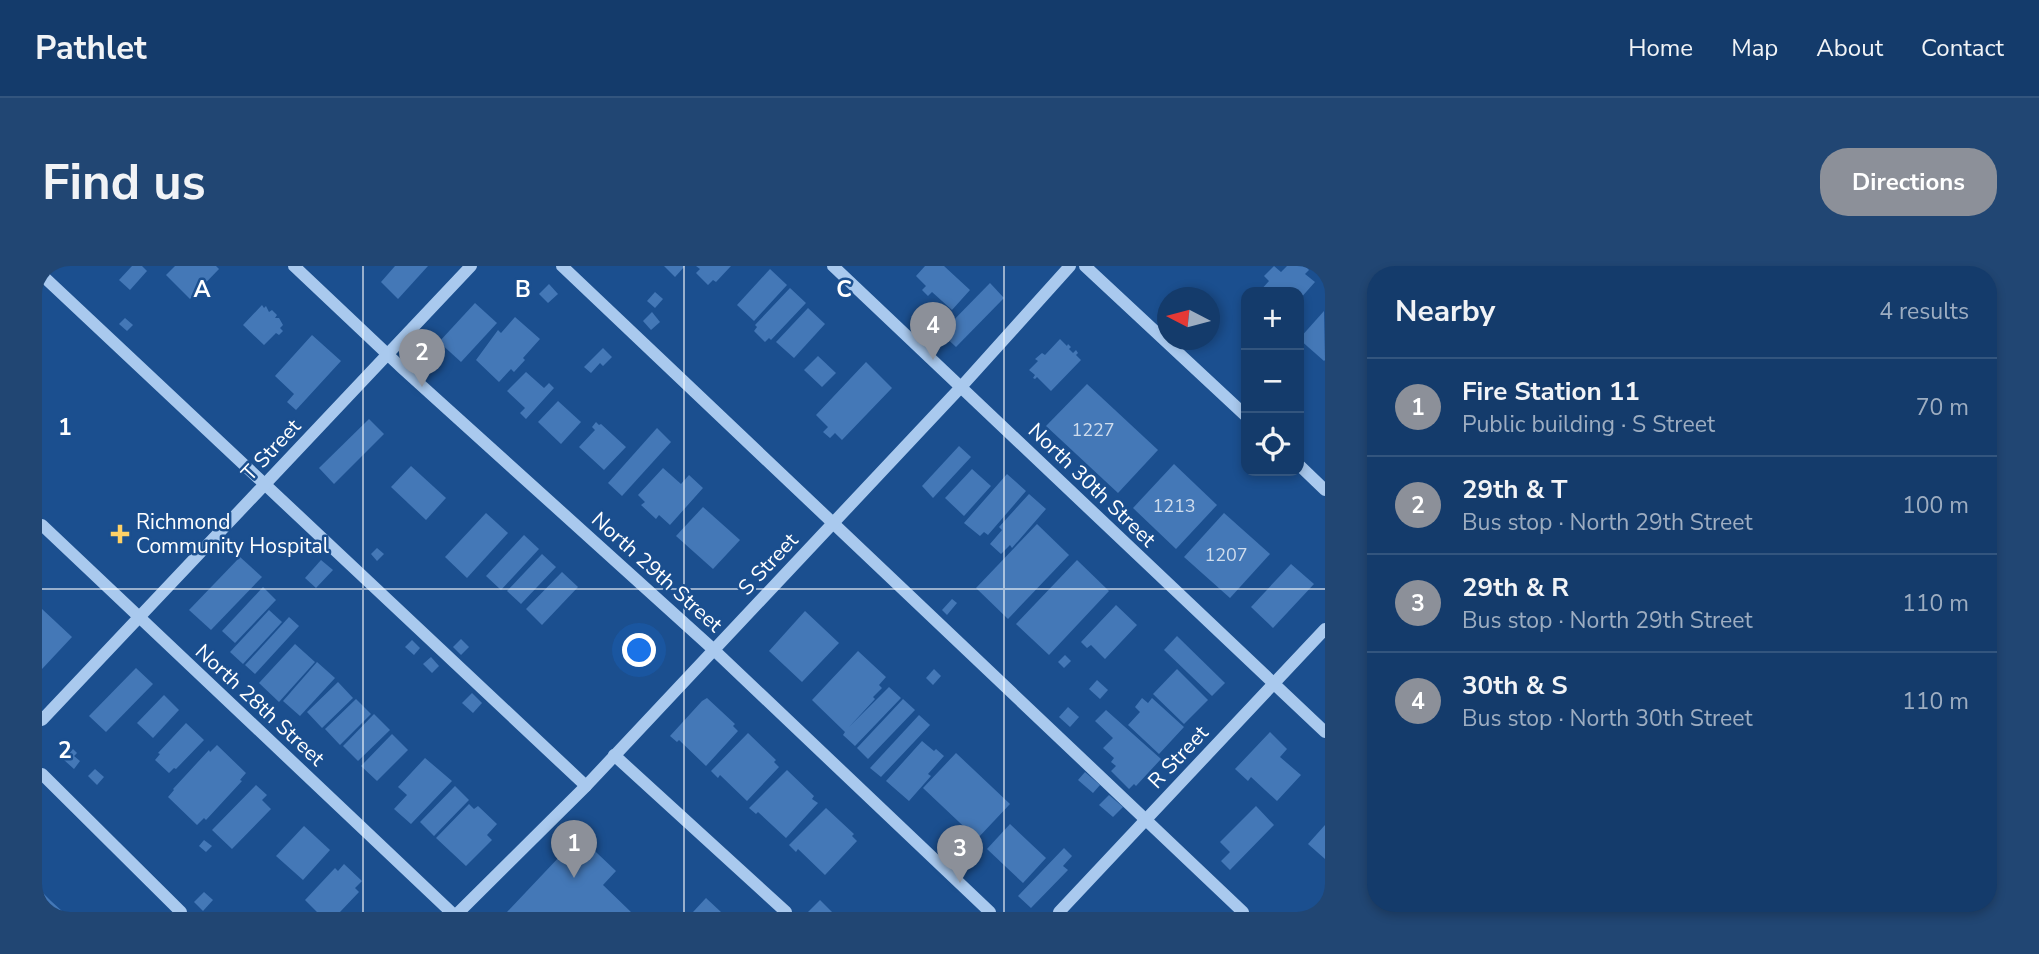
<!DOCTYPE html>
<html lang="en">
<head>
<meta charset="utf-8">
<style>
	body { margin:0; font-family:"Nunito Sans",sans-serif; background:#214673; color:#f1f3f6 }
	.controls { position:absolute; right:21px; top:21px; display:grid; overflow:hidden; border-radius:14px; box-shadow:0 4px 10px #0003 }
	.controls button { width:63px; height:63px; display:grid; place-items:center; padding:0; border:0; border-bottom:2px solid #33557e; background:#143b6b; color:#f1f3f6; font:35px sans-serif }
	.compass { position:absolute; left:1115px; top:21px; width:63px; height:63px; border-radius:50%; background:#143b6b; box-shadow:0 4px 10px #0003; rotate:276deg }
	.you { position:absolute; left:598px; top:385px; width:24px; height:24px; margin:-18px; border:5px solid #fff; border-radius:50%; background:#1a73e8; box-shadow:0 0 0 10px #1a73e833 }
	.badge { display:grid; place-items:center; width:46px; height:46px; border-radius:50%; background:#8c9099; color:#fff; font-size:23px; font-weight:700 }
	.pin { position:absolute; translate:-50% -58px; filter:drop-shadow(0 2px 4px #0008) }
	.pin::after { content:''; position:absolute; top:37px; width:24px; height:21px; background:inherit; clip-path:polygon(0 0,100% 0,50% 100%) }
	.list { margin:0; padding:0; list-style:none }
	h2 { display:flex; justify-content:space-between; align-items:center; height:91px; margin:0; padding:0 28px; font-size:30px }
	h2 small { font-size:23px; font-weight:400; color:#9dadc1 }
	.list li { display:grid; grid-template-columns:46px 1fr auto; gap:21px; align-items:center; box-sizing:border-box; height:98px; padding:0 28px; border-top:2px solid #33557e }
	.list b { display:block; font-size:26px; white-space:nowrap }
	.list p { margin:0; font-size:23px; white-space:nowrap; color:#9dadc1 }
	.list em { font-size:23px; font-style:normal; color:#9dadc1 }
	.icon { flex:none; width:38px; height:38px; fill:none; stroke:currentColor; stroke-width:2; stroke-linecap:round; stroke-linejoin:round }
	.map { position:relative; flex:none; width:1283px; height:646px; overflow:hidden; border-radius:28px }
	header { display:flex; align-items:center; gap:42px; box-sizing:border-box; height:98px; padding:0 35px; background:#143b6b; border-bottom:2px solid #33557e }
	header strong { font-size:33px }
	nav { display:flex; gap:38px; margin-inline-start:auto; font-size:24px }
	.intro { display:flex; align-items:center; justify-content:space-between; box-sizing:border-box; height:168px; padding:0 42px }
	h1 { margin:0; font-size:49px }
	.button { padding:18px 32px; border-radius:28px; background:#8c9099; color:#fff; font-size:24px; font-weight:700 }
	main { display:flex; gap:42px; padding:0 42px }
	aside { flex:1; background:#143b6b; border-radius:28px; box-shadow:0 4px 10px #0003 }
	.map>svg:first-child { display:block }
	.building { fill:#4478b7 }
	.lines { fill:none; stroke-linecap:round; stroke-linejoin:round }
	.minor { stroke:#a9c9ee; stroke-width:12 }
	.grid { fill:none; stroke:#fff; stroke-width:2; stroke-opacity:0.55 }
	.poi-dot { fill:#ffd166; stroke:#1b4f8f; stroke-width:2.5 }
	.labels { text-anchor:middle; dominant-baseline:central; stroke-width:5; stroke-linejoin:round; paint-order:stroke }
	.number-label { font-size:18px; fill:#d0dded }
	.street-label { font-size:21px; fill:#fff; stroke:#1b4f8f }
	.poi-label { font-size:21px; fill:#fff; stroke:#1b4f8f; text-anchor:start }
	.grid-label { font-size:23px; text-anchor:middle; font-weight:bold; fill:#fff; stroke:#1b4f8f; stroke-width:5; stroke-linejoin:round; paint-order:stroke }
</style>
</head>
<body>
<header>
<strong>Pathlet</strong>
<nav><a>Home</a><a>Map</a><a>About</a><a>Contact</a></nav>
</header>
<div class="intro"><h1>Find us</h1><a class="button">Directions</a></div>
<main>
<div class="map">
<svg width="1283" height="646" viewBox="0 0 1283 646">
	<rect width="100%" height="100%" fill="#1b4f8f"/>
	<g class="building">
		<path d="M90,0H100L105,5L88,24L77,14Z"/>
		<path d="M133,0H174L177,3L148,33L124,9Z"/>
		<path d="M353,0H386L356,33L339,16Z"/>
		<path d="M622,0H643L633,11Z"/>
		<path d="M654,0H689L674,16L671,14L666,19L654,7L658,3Z"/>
		<path d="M883,0H902L928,24L910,44L890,26L886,30L880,24L884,20L874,10Z"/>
		<path d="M1232,0L1239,6L1245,0H1263L1267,4L1263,8L1273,16L1257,34V26H1217L1227,15L1222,10Z"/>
		<path d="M728,3L745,19L712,55L695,39Z"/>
		<path d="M948,17L962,32L914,81L899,67Z"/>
		<path d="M507,18L516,28L506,37L497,28Z"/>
		<path d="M748,22L764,37L729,74L727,72L723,76L712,65L715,61L713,59Z"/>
		<path d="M613,26L621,33L613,42L605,35Z"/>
		<path d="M433,37L455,57L419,96L397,76Z"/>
		<path d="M220,39L222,42L224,40L227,46L230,44L235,49L233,52H237L241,59L238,62L241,65L237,69L234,67L222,79L201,59Z"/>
		<path d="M766,42L783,58L752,92L734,76Z"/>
		<path d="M1282,45L1283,94L1282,95L1257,73Z"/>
		<path d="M610,46L618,56L609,64L601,55Z"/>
		<path d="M473,51L498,73L481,92L483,94L472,106L469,103L457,116L434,94L456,64L459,67Z"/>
		<path d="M83,52L91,59L85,65L77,58Z"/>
		<path d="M270,69L299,95L254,144L245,136L252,128L233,110Z"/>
		<path d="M1018,73L1025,80L1026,78L1029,81L1027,83L1031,87L1034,84L1036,87L1034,89L1039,94L1009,125L995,111L993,113L991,112L993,109L987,104L996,95L993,93L1000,87L1003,89Z"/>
		<path d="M561,82L570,91L561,100L558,97L549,107L542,101Z"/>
		<path d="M776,90L794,107L780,121L762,104Z"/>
		<path d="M824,96L850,122L800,174L793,167L788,172L781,166L786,161L774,149Z"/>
		<path d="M484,106L502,122L507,117L512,122L484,153L478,147L483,142L465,125Z"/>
		<path d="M1045,118L1116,184L1076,227L1004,160Z"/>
		<path d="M516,135L539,156L519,178L496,156Z"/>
		<path d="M327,153L342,168L292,218L277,202Z"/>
		<path d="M554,156L557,159L559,158L584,181L562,204L537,181L553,164L550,161Z"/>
		<path d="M615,162L629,176L580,230L566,217Z"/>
		<path d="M917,180L929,191L891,232L880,220Z"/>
		<path d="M1132,198L1175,239L1134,283L1091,242Z"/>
		<path d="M369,200L404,232L384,254L349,221Z"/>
		<path d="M621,202L639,218L647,209L661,222L628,259L617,249L614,253L599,239L603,236L596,229Z"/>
		<path d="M930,203L949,220L922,250L903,232Z"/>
		<path d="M965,208L984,225L946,269L942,266L938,270L922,257Z"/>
		<path d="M987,228L1004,243L970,282L968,279L959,288L948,278L960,264L957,261Z"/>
		<path d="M661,241L698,274L671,303L634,270Z"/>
		<path d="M444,247L466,267L425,312L403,291Z"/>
		<path d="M1182,247L1228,288L1188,332L1142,291Z"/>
		<path d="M995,258L1027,289L966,353L934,322Z"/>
		<path d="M482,269L497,283L459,324L444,310Z"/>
		<path d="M335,282L342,288L335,295L329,288Z"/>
		<path d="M500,288L514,301L479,338L465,325Z"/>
		<path d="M198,291L220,311L169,364L147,344Z"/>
		<path d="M279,294L291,304L274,322L263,312Z"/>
		<path d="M1035,294L1067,325L1007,389L974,358Z"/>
		<path d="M1249,298L1272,318L1231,362L1209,341Z"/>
		<path d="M520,306L536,321L500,359L484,343Z"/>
		<path d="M221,321L234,334L193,377L180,365Z"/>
		<path d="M910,333L915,337L905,349L900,344Z"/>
		<path d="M1074,339L1095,359L1063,393L1049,379L1045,382L1039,376Z"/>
		<path d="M0,343L30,371L0,403Z"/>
		<path d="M227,344L240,356L201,398L188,386Z"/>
		<path d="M763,345L797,377L760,416L727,385Z"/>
		<path d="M247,351L257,360L213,408L203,399Z"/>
		<path d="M1135,370L1183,417L1170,430L1122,384Z"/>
		<path d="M419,373L427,381L419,389L411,381Z"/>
		<path d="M370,374L378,382L372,389L363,381Z"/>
		<path d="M253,378L273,396L237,436L217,417Z"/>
		<path d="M816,385L844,411L837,419L840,422L831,431L833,433L807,461L847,421L859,432L813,480L801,469L803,466L770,434Z"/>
		<path d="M1023,389L1029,395L1022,402L1016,396Z"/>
		<path d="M389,391L397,400L390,407L381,398Z"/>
		<path d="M275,396L293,412L258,450L241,435Z"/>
		<path d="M94,402L111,418L64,466L47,450Z"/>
		<path d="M892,403L899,410L891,419L884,412Z"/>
		<path d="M1135,403L1166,434L1142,458L1111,428Z"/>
		<path d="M1055,414L1066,424L1058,433L1047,423Z"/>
		<path d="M296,416L311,432L280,462L265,446Z"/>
		<path d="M430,427L440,437L431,447L420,437Z"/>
		<path d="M122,429L137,444L111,472L95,457Z"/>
		<path d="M665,432L693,458L691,460L696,465L664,500L637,474L635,476L628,470L660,435Z"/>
		<path d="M1100,432L1106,437L1110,432L1142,461L1117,488L1086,459L1098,446L1093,441Z"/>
		<path d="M314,433L329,448L298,479L283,463Z"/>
		<path d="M861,433L873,444L826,493L815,482Z"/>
		<path d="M1026,441L1037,451L1028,461L1017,451Z"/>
		<path d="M1064,444L1119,493L1094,520L1092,518L1087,523L1069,505L1074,500L1069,496L1072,492L1061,482L1071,472L1053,455Z"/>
		<path d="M332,448L348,464L316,495L301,480Z"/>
		<path d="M877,449L888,459L839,511L828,502Z"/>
		<path d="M144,457L162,474L134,503L132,502L127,507L113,494L118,488L116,487Z"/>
		<path d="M1228,466L1245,483L1238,491L1259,509L1235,535L1209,511L1206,515L1193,503Z"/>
		<path d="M706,467L734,494L732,496L737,501L705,535L678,509L676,512L669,505Z"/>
		<path d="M350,468L366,484L335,515L319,500Z"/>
		<path d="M880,475L892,485L894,483L902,490L886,508L889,510L867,535L844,515Z"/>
		<path d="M175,479L204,507L198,514L200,515L164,554L162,552L155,559L126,531L132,524L131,523L167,484L168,486Z"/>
		<path d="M31,483L35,487L32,490L38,495L32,503L22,494Z"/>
		<path d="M914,487L968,538L935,573L881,522Z"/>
		<path d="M383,492L410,515L369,558L352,543L365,529L356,521Z"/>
		<path d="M53,503L62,511L55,519L46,510Z"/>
		<path d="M745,504L772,530L770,533L776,537L744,572L716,546L714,548L707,542Z"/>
		<path d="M1043,506L1058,519L1051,527L1036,514Z"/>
		<path d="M214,519L225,529L220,534L229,543L190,583L170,564Z"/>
		<path d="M413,520L427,534L392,570L378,556Z"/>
		<path d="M1067,529L1081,541L1071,551L1057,539Z"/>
		<path d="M427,538L432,543L436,540L455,558L445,569L450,574L424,600L394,572Z"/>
		<path d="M1214,540L1232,559L1188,604L1179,595L1188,586L1178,576Z"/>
		<path d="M784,542L812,568L810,570L815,575L783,609L756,583L754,586L747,579Z"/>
		<path d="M968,558L1004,592L981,617L945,583Z"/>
		<path d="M1283,559V593L1266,578Z"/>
		<path d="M262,560L288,584L261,614L234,590Z"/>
		<path d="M537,570L574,605L561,619L589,646H465Z"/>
		<path d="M162,574L170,580L164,586L157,580Z"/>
		<path d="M1022,582L1030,590L1021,600L1026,604L989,642L976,630Z"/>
		<path d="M302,598L320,615L313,622L317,626L298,646H275L263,634L293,602L296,605Z"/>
		<path d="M0,626L9,635L21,646H0Z"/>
		<path d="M162,626L171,634L161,645L152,636Z"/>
		<path d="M664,632L679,646H651Z"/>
		<path d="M778,634L790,646H766Z"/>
	</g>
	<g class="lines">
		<g class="minor">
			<path d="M252,0L360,102L672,384L948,646"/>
			<path d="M520,0L1201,646"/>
			<path d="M791,0L1283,466"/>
			<path d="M1043,0L1204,150"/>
			<path d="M0,9L544,520"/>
			<path d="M1257,199L1283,224"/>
			<path d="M0,259L409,646"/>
			<path d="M0,454L429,0"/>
			<path d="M572,489L744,646"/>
			<path d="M0,508L139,646"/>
			<path d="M417,646L544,520L919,121L1028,0"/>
			<path d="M1017,646L1283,363"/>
		</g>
	</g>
	<path class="grid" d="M321,0V646M642,0V646M962,0V646M0,323H1283"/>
	<path class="poi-dot" d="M74.5 257.5h7v7h7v7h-7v7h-7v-7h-7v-7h7z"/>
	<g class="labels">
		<g class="number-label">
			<text x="1051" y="164">1227</text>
			<text x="1132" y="240">1213</text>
			<text x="1184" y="289">1207</text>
		</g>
		<g class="street-label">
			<text transform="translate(229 184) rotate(-47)">T Street</text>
			<text transform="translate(1050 219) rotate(44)">North 30th Street</text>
			<text transform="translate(726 298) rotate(-47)">S Street</text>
			<text transform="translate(615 306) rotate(42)">North 29th Street</text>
			<text transform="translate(218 439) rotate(43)">North 28th Street</text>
			<text transform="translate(1136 491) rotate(-47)">R Street</text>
		</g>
		<g class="poi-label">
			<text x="94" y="256">Richmond<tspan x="94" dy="24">Community Hospital</tspan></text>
		</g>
	</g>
	<g class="grid-label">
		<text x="160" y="31">A</text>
		<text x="481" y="31">B</text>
		<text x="802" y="31">C</text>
		<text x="23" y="169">1</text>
		<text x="23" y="492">2</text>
	</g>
</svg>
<div class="controls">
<button>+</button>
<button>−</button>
<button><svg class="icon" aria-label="locate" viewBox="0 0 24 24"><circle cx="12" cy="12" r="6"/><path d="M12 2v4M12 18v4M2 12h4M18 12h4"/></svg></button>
</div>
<svg class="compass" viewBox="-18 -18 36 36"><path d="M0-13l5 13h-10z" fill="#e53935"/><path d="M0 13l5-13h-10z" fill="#9dadc1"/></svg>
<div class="you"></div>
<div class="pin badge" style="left:532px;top:612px">1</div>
<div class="pin badge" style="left:380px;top:121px">2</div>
<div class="pin badge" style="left:918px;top:617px">3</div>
<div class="pin badge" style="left:891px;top:94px">4</div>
</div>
<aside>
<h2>Nearby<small>4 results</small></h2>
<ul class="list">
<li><span class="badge">1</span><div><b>Fire Station 11</b><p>Public building · S Street</p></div><em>70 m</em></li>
<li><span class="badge">2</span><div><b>29th &amp; T</b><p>Bus stop · North 29th Street</p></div><em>100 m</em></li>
<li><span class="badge">3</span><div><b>29th &amp; R</b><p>Bus stop · North 29th Street</p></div><em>110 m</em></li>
<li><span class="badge">4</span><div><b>30th &amp; S</b><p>Bus stop · North 30th Street</p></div><em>110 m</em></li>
</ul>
</aside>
</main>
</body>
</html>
